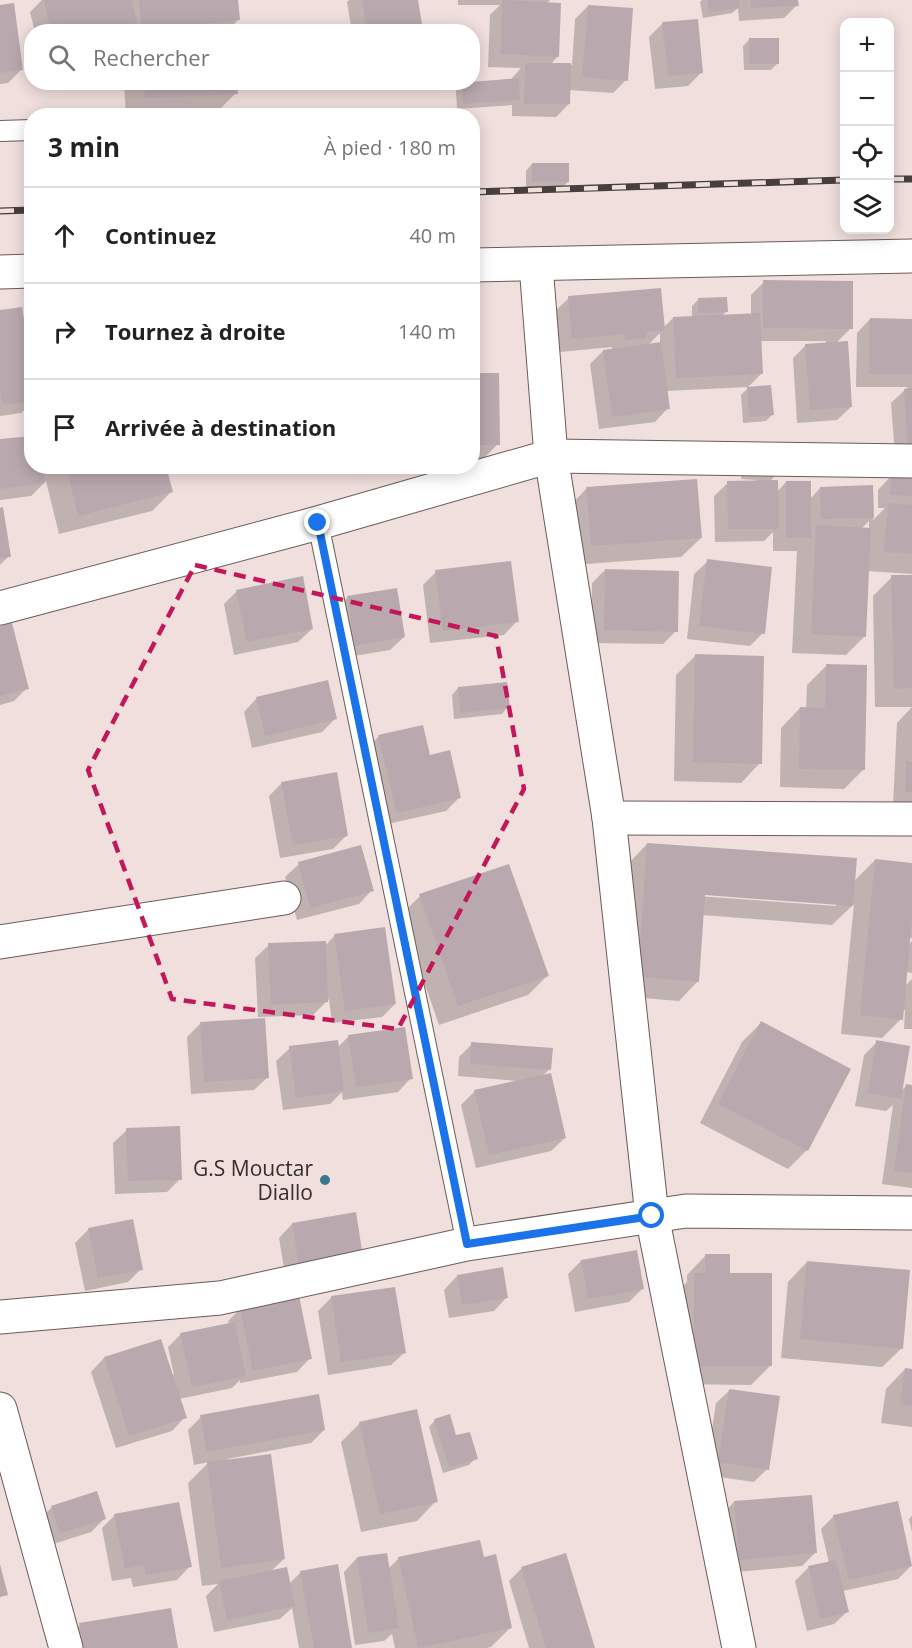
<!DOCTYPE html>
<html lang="fr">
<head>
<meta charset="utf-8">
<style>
	body { margin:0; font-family:"Open Sans",sans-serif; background:#f6f6f6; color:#222 }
	.controls { position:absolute; right:18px; top:18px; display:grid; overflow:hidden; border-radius:12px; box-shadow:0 3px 15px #0003 }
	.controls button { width:54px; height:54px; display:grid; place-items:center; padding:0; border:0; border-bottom:2px solid #e0e0e0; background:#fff; color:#222; font:30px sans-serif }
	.stop { position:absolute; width:18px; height:18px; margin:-14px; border:4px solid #1a73e8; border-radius:50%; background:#fff }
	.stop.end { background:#1a73e8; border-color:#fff; box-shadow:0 2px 6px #0008 }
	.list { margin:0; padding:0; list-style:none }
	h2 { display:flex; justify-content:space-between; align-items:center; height:78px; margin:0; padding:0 24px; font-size:26px }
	h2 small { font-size:20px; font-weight:400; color:#767676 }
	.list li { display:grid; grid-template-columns:39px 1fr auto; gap:18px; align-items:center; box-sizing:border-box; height:96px; padding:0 24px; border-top:2px solid #e0e0e0 }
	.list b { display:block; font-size:22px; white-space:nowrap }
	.list em { font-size:20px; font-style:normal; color:#767676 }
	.icon { flex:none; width:33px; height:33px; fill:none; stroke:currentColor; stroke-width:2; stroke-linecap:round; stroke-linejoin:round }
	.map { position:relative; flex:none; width:912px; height:1648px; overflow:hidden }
	.search { position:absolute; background:#fff; box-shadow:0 3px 15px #0003; left:24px; top:24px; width:456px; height:66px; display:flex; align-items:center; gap:15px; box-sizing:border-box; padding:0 21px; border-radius:24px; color:#767676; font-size:22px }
	.panel { position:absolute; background:#fff; box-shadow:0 3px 15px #0003; left:24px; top:108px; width:456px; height:366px; border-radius:24px }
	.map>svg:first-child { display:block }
	.shadow { fill:#0003; fill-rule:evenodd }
	.building { fill:#b9a9ae }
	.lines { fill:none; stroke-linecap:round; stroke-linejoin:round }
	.service-casing { stroke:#6a5c59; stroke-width:22 }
	.minor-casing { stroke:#6a5c59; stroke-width:35 }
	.service { stroke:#fff; stroke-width:20 }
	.minor { stroke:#fff; stroke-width:33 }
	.rail-casing { stroke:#473f3e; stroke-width:7 }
	.rail { stroke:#f0dfdc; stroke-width:4.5; stroke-dasharray:14; stroke-linecap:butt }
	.route { stroke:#1a73e8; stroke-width:8 }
	.marked { fill:none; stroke:#c2185b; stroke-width:4.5; stroke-dasharray:12 8; stroke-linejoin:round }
	.poi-dot { fill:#3a768d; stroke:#f0dfdc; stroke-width:2 }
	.labels { text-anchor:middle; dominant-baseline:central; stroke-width:6; stroke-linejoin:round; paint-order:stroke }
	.poi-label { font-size:21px; fill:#342d2c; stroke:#f0dfdc; text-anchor:end }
</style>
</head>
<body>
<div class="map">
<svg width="912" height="1648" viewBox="0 0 912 1648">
	<rect width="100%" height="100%" fill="#f0dfdc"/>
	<g class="shadow">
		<path d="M42,0H236L238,20L227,32H128V29L126,32H35L30,12Z"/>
		<path d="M349,0H416L421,29L419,32H352L347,2Z"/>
		<path d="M458,0H550L546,4L558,56L550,65H572L575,19L588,6L626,80L613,93L569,90V104L556,117L512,116V105L457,109L456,91L462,84L512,80V78L521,68L488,67L490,15L500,5H458Z"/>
		<path d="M702,0H797V5L784,18L739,21L738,8L732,13L703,18L700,2Z"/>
		<path d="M0,7L22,69L8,83L0,84Z"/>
		<path d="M663,23L702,72L688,86L655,89L649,37Z"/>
		<path d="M750,39L778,63L771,70H744L743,46Z"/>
		<path d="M124,82H235L236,93L217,112L126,116Z"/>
		<path d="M532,164L568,182L561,188L526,187V171Z"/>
		<path d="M764,282L851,328L836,343L851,407L837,420L797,423L793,358L806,345L826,344V341H760L761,374L748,387L666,391L668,408L655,422L599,429L590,364L603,351L612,350V347L560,352L555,311L569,298L663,328L673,318H692V306L699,299L726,312L722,316L751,315V295ZM660,333V344L648,345Z"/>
		<path d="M0,312L23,323L32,314V363H29L32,380V403L21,413L0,416Z"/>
		<path d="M870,319L912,320V455L895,456L891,403L908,387H856L857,333Z"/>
		<path d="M472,374L498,444L479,463H472Z"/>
		<path d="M747,389L772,415L766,421L743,423L741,395Z"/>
		<path d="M0,441L32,466L43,472L48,466H164L171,492L152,511L59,534L46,481L31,496L0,500Z"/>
		<path d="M742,470L777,474L769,482L777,492L786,482L810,499L820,488L872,487L873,520L885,508H878V490L891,476L912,477V574L867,571L865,636L846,655L792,653L797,551H773V532L764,541L715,542L714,496L728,483L756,482V480L741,479ZM869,521V529H861Z"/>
		<path d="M587,488L701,538L681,557L573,565L568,508Z"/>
		<path d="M0,509L9,556L0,565Z"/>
		<path d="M708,561L763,633L750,646L687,639L694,574Z"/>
		<path d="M605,570L676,631L663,644L591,643L592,583Z"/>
		<path d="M436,572L517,621L504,635L430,643L423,585Z"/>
		<path d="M912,576V707H875L873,596L892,577Z"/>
		<path d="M237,591L312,629L298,642L234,655L224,604Z"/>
		<path d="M348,597L404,637L390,650L342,658L334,611Z"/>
		<path d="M0,628L27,688L14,701L0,705Z"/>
		<path d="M696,655L760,763L741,783L674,781L676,675Z"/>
		<path d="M826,666L864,769L844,789L780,787L781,728L800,708L806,709L807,685Z"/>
		<path d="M458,688L508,707L502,714L454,719L452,695Z"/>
		<path d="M257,698L335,719L322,732L252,748L244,712Z"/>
		<path d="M912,707V806L893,805L897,723Z"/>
		<path d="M379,736L429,757L459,798L446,811L383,825L366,750Z"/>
		<path d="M282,783L346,836L333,849L280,858L269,796Z"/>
		<path d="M647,844L853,882L875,860L912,864V938H909L908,945L912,941V973L906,972L904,987L912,979V1029H904L905,1010H902L901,1019L882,1038L841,1034L854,904L832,925L702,915L698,981L679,1001L619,996L628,864ZM698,893L836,903V906L697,896Z"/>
		<path d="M299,864L372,890L359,904L297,920L285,877Z"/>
		<path d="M420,896L547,976L528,995L439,1025L401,915Z"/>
		<path d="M335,935L395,1004L382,1017L332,1023L329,999L313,1015L258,1017L255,958L269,945L325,946Z"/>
		<path d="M761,1023L807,1150L788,1169L700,1123L742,1042Z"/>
		<path d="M200,1024L268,1077L254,1090L191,1094L187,1037Z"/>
		<path d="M403,1029L411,1078L398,1092L343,1100L342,1092L330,1104L283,1110L276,1061L290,1048H337L348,1037Z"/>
		<path d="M877,1042L901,1091L907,1085L912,1086V1188L882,1184L893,1105L886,1111L855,1106L864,1055Z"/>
		<path d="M472,1044L550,1069L542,1076L565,1138L551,1151L476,1168L461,1105L475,1091L518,1081L458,1076L459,1057Z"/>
		<path d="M127,1130L180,1179L167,1192L115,1194L113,1143Z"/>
		<path d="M292,1224L362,1256L286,1280L279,1238Z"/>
		<path d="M89,1229L141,1269L128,1282L85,1291L75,1243Z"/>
		<path d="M706,1255L771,1365L751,1385L675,1384V1294L687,1282V1275Z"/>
		<path d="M581,1261L642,1289L629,1302L575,1312L568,1274Z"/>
		<path d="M807,1262L902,1348L882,1367L781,1358L788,1282Z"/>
		<path d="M457,1276L507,1297L494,1311L449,1318L444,1290Z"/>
		<path d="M331,1298L405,1352L391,1365L328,1375L318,1311Z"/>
		<path d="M241,1308L310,1358L297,1372L240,1383V1380L232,1388L179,1399L185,1417L172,1431L116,1448L91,1372L104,1358L174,1375L168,1347L181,1334L229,1325L228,1321Z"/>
		<path d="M905,1369L912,1370V1427L881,1423L886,1389Z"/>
		<path d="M730,1390L767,1469L754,1482L705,1475L716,1403Z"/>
		<path d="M201,1417L324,1430L311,1443L227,1459L284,1559L270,1572L289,1584L301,1572L351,1648H299L292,1608L280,1619L214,1632L206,1596L218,1584L202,1586L188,1483L209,1462L194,1465L188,1430Z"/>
		<path d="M435,1420L476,1458L469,1465L443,1473L429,1427Z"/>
		<path d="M360,1423L436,1501L417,1521L361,1532L341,1442Z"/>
		<path d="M734,1502L815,1553L802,1566L726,1573L721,1516Z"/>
		<path d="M52,1507L104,1519L91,1532L47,1546L39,1520Z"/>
		<path d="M115,1515L190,1566L177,1580L133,1587L131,1578L112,1581L102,1528Z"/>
		<path d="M834,1516L911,1566L898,1579L843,1591L848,1611L834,1624L807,1631L795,1581L808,1568L829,1563L821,1529Z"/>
		<path d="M912,1516V1532L909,1519Z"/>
		<path d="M357,1558L388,1569L399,1558H483L510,1628L491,1647L486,1648H395L392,1634L384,1641L355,1645L344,1572Z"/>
		<path d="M522,1568L593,1648H529L509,1581Z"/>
		<path d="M80,1625L176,1648H69L67,1638Z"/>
	</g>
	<g class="building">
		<path d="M44,0H132L137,23L100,32H51Z"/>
		<path d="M139,0H238L240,20L142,30Z"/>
		<path d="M362,0H418L423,30L367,32Z"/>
		<path d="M502,0L561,3L559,57L501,54Z"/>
		<path d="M707,0H739L740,8L709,12Z"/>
		<path d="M751,0H798L799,6L751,8Z"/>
		<path d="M14,3L23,70L0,73V5Z"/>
		<path d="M588,5L633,8L628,81L582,77Z"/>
		<path d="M698,19L703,73L668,76L662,22Z"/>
		<rect x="749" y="38" width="30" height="26"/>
		<path d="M525,63H571L570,104H524Z"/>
		<path d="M519,78L520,100L463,104L461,83Z"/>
		<path d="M144,82H237L238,94L145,98Z"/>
		<path d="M532,163H569V182L532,181Z"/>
		<path d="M763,280L853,281V329L763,328Z"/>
		<path d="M661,288L665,330L646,332V338L625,340V334L572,339L568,296Z"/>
		<path d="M727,297L728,312L698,313V298Z"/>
		<path d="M22,307L32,370V401L2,405L0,391V310Z"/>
		<path d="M760,313L763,374L676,378L673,317Z"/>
		<path d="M870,318L912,319V374H869Z"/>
		<path d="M848,341L852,407L810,410L805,344Z"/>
		<path d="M661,342L670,409L612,417L603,350Z"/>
		<path d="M472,373H499L500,445H472Z"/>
		<path d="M771,385L774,415L749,417L747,387Z"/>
		<path d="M912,388V443H907L904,389Z"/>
		<path d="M32,436V466H43L45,483L0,489V439Z"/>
		<path d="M66,466H166L173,492L78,516Z"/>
		<path d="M891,475L912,476V496L890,495Z"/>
		<path d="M697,479L702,538L591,546L586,487Z"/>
		<path d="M778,480L779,529H728L727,481Z"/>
		<rect x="786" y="481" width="25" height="57"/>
		<path d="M873,485L874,518L821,519L820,487Z"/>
		<path d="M888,503L912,505V554L884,552Z"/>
		<path d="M3,507L11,557L0,558V508Z"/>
		<path d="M816,525L871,528L866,637L811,634Z"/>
		<path d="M707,559L772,567L765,634L699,626Z"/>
		<path d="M511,561L519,622L443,631L435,570Z"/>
		<path d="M605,569L679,571L678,632L604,630Z"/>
		<path d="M891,575H912V688L894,689Z"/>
		<path d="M303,576L313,629L247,642L236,590Z"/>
		<path d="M397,588L405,637L355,646L347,596Z"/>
		<path d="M12,623L29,689L0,696V626Z"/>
		<path d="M695,654L764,656L762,764L693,762Z"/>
		<path d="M826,664L867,665L865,770L799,769L800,707L825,708Z"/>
		<path d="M328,680L337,719L265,736L256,697Z"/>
		<path d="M507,682L510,708L460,713L458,687Z"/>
		<path d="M423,725L430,755L450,750L461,798L397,813L378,735Z"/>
		<path d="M906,761L912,762V792H905Z"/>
		<path d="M337,772L348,836L293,845L281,782Z"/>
		<path d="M647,843L857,858L853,906L705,895L699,982L638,977Z"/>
		<path d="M361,845L374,891L310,908L298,862Z"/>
		<path d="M875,859L912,863V918L903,1020L860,1015Z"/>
		<path d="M509,864L549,976L458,1006L419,894Z"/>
		<path d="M385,927L396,1004L345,1011L334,934Z"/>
		<path d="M326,941L328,1002L271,1005L268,943Z"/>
		<path d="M265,1018L269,1078L204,1082L200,1022Z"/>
		<path d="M761,1021L851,1069L808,1151L718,1104Z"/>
		<path d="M405,1027L413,1079L356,1087L348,1035Z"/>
		<path d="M338,1040L344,1091L296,1098L289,1046Z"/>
		<path d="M876,1040L910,1046L901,1099L868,1093Z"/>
		<path d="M471,1042L553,1048L551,1070L470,1064Z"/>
		<path d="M551,1073L566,1138L489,1155L474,1090Z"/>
		<path d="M906,1084L912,1085V1173L894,1171Z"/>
		<path d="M180,1126L182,1180L128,1181L126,1128Z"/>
		<path d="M356,1212L363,1257L299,1267L292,1223Z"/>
		<path d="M133,1219L143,1270L98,1278L88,1228Z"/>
		<path d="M637,1250L644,1289L588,1299L581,1260Z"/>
		<path d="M705,1254H730V1273H772V1366H694V1273H706Z"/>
		<path d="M807,1261L910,1270L903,1349L800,1339Z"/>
		<path d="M503,1267L508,1298L462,1305L457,1275Z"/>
		<path d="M395,1287L406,1353L341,1362L331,1296Z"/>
		<path d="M299,1296L312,1359L253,1371L240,1307Z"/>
		<path d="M235,1322L246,1376L192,1387L180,1333Z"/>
		<path d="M161,1339L187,1418L129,1436L104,1357Z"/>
		<path d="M905,1368L912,1369V1406L900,1404Z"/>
		<path d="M729,1389L780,1396L769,1470L718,1462Z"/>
		<path d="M319,1394L325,1430L207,1452L200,1415Z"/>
		<path d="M417,1409L438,1502L380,1514L359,1422Z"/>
		<path d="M450,1414L456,1435L470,1432L478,1459L449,1467L434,1419Z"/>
		<path d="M271,1454L285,1559L221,1568L207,1462Z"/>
		<path d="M97,1491L106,1519L60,1533L51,1506Z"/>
		<path d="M812,1495L817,1553L739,1560L734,1501Z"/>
		<path d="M898,1501L912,1566L849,1580L833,1515Z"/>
		<path d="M179,1502L192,1567L146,1575L144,1565L125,1569L114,1514Z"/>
		<path d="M480,1540L484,1557L496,1554L512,1628L418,1648L398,1557Z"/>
		<path d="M387,1553L399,1628L368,1633L357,1557Z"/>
		<path d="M566,1553L595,1648H546L521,1567Z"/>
		<path d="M836,1560L849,1612L820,1619L808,1566Z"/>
		<path d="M0,1564L8,1595L0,1597Z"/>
		<path d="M338,1564L352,1648H314L300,1571Z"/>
		<path d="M287,1567L295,1606L227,1620L219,1581Z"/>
		<path d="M171,1608L178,1648H84L79,1623Z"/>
	</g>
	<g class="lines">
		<defs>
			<g id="service">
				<path d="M0,131L32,130"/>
				<path d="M318,523L467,1244"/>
			</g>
			<g id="minor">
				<path d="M472,265L912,256"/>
				<path d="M536,265L551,456L609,818L652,1216L739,1648"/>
				<path d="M0,272L32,271"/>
				<path d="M0,608L318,523L551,456L912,461"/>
				<path d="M609,818L912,819"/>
				<path d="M0,942L284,898"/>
				<path d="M0,1317L220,1298L467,1244L686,1211L912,1213"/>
				<path d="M0,1409L66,1648"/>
			</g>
		</defs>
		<use href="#service" class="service-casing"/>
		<use href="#minor" class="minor-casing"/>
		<use href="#service" class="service"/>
		<use href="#minor" class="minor"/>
		<defs>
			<g id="rail">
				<path d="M890,179H912"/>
				<path d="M472,192L844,180"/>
				<path d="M0,211L32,210"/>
			</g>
		</defs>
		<use href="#rail" class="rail-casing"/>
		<use href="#rail" class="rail"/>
	</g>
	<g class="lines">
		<path class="route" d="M318,523L467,1244L652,1216"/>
	</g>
	<path class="marked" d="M195,565L496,636L524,789L398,1029L172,999L88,770Z"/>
	<circle class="poi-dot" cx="325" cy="1180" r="6"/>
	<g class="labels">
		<g class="poi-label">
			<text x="313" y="1168">G.S Mouctar<tspan x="313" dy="24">Diallo</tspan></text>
		</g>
	</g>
</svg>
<div class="controls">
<button>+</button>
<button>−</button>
<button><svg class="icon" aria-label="locate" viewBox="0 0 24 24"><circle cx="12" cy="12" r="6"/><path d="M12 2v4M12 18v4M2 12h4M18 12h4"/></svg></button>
<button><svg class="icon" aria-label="layers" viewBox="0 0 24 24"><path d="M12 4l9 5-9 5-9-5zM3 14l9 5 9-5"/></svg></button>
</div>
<div class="stop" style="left:652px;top:1216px"></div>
<div class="stop end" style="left:318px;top:523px"></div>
<div class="search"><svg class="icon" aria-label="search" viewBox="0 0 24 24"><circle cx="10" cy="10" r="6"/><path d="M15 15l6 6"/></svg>Rechercher</div>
<section class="panel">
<h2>3 min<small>À pied · 180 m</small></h2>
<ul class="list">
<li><svg class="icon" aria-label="ahead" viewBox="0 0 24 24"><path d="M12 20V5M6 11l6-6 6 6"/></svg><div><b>Continuez</b></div><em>40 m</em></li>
<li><svg class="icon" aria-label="right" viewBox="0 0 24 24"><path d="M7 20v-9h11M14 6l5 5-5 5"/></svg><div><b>Tournez à droite</b></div><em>140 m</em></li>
<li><svg class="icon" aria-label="arrive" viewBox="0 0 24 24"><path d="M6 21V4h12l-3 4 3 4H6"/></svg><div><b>Arrivée à destination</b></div></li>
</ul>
</section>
</div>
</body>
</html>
